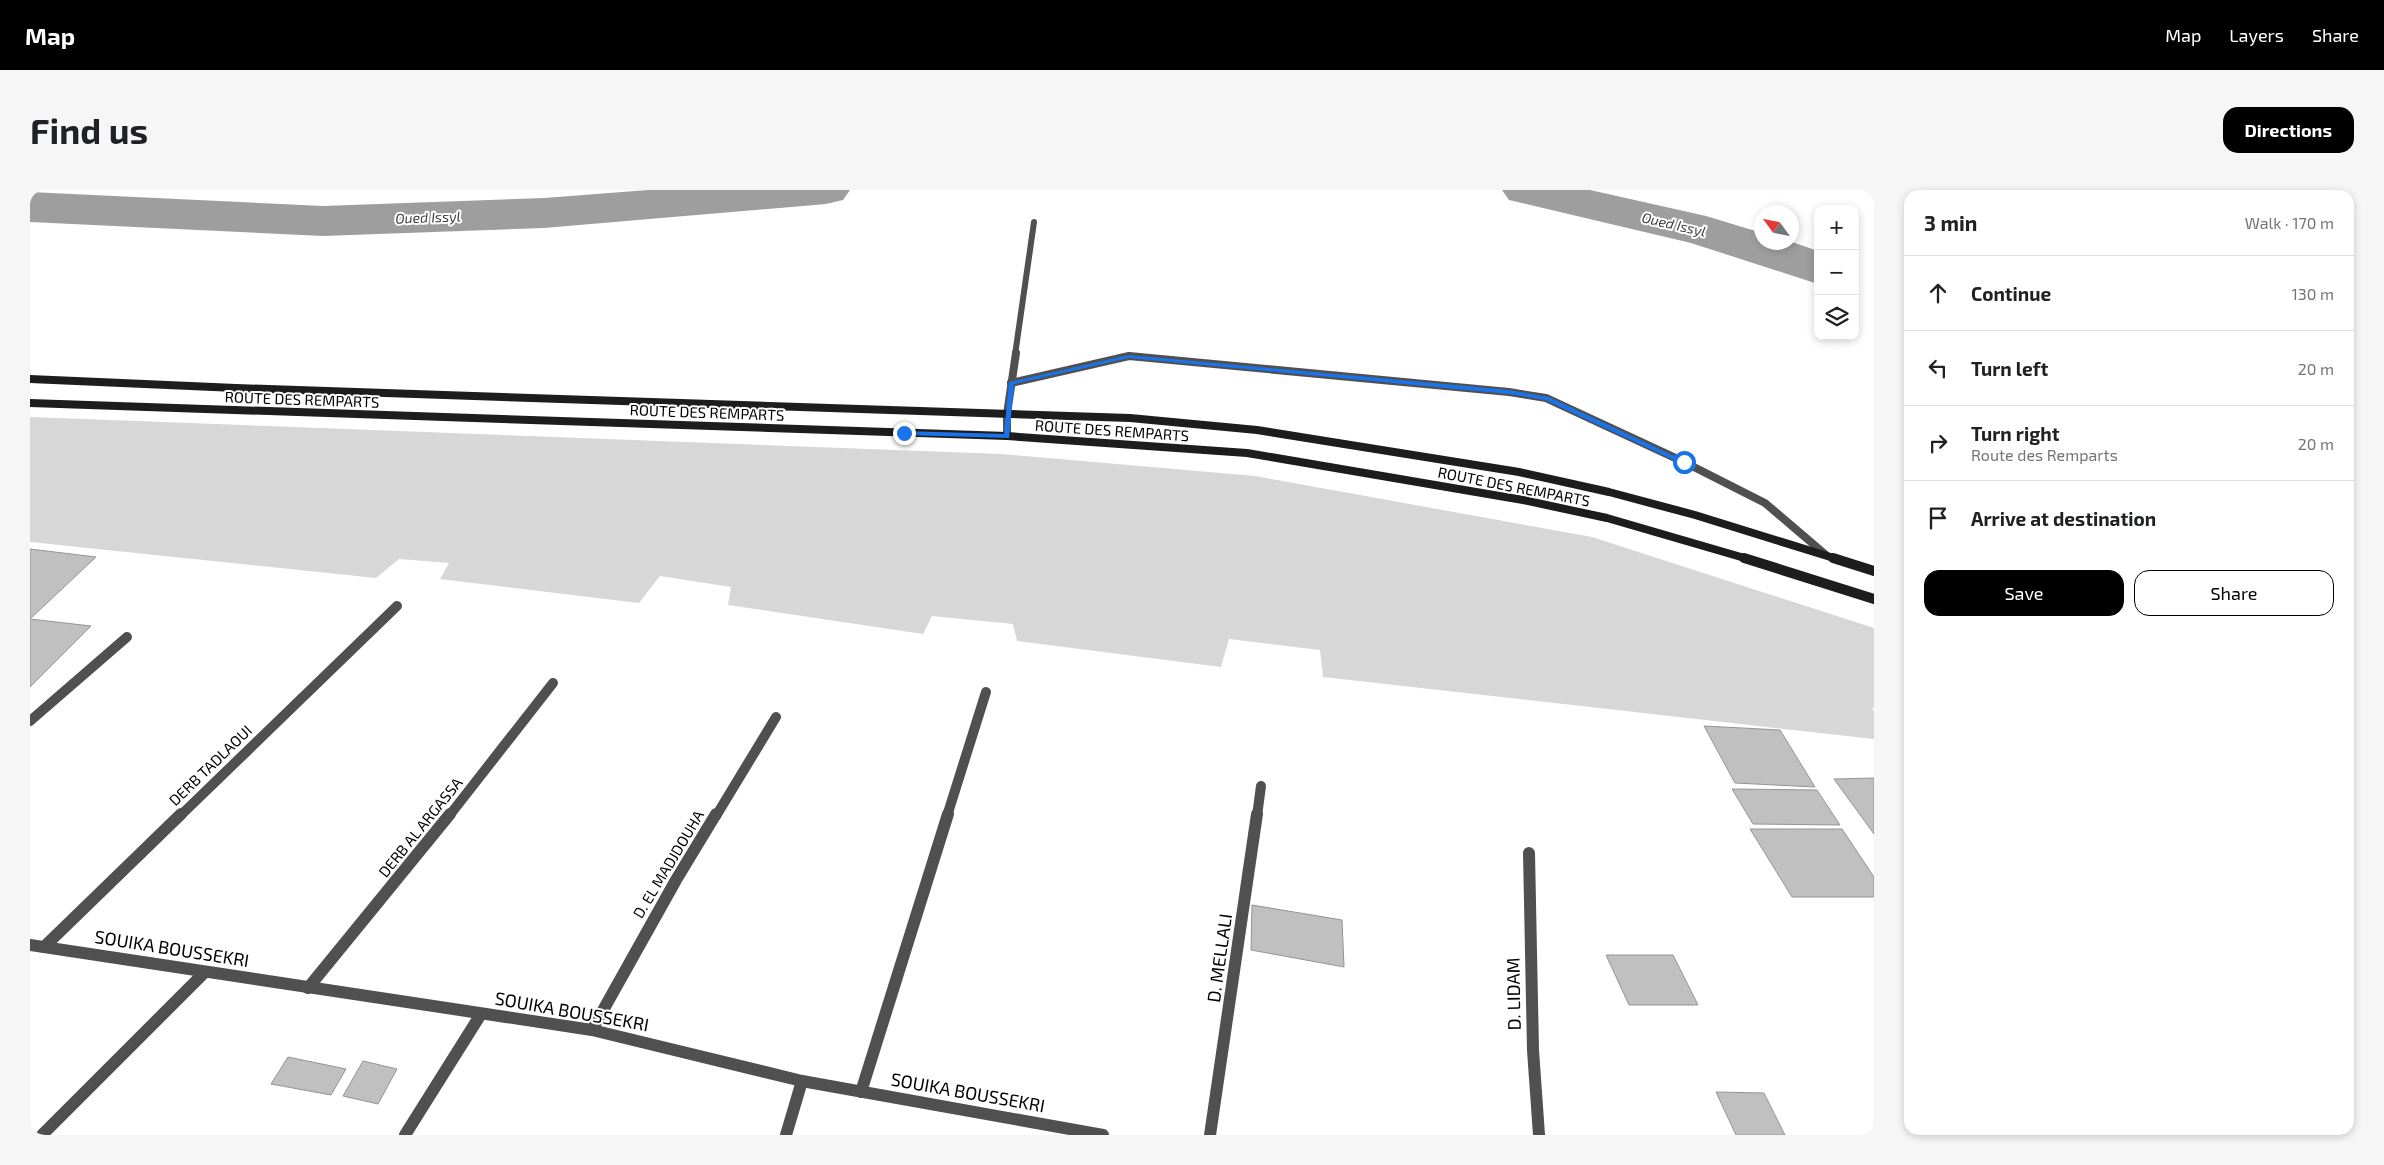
<!DOCTYPE html>
<html lang="en">
<head>
<meta charset="utf-8">
<style>
	body { margin:0; font-family:"Exo 2",sans-serif; background:#f6f6f6; color:#202124 }
	.controls { position:absolute; right:15px; top:15px; display:grid; overflow:hidden; border-radius:10px; box-shadow:0 2px 8px #0003 }
	.controls button { width:45px; height:45px; display:grid; place-items:center; padding:0; border:0; border-bottom:1px solid #e0e0e0; background:#fff; color:#202124; font:25px sans-serif }
	.compass { position:absolute; left:1724px; top:15px; width:45px; height:45px; border-radius:50%; background:#fff; box-shadow:0 2px 8px #0003; rotate:303deg }
	.stop { position:absolute; width:15px; height:15px; margin:-11px; border:4px solid #1a73e8; border-radius:50%; background:#fff }
	.stop.end { background:#1a73e8; border-color:#fff; box-shadow:0 1px 5px #0008 }
	.list { margin:0; padding:0; list-style:none }
	h2 { display:flex; justify-content:space-between; align-items:center; height:65px; margin:0; padding:0 20px; font-size:21px }
	h2 small { font-size:16px; font-weight:400; color:#757577 }
	.list li { display:grid; grid-template-columns:32px 1fr auto; gap:15px; align-items:center; box-sizing:border-box; height:75px; padding:0 20px; border-top:1px solid #e0e0e0 }
	.list b { display:block; font-size:19px; white-space:nowrap }
	.list p { margin:0; font-size:16px; white-space:nowrap; color:#757577 }
	.list em { font-size:16px; font-style:normal; color:#757577 }
	.actions { display:flex; gap:10px; padding:15px 20px }
	.actions a { flex:1; padding:11px 0; border:1px solid #000; border-radius:15px; text-align:center; font-size:18px; color:#000 }
	.actions .main { background:#000; color:#fff }
	.icon { flex:none; width:28px; height:28px; fill:none; stroke:currentColor; stroke-width:2; stroke-linecap:round; stroke-linejoin:round }
	.map { position:relative; flex:none; width:1844px; height:945px; overflow:hidden; border-radius:15px }
	header { display:flex; align-items:center; gap:30px; box-sizing:border-box; height:70px; padding:0 25px; background:#000; color:#fff }
	header strong { font-size:24px }
	nav { display:flex; gap:28px; margin-inline-start:auto; font-size:18px }
	.intro { display:flex; align-items:center; justify-content:space-between; box-sizing:border-box; height:120px; padding:0 30px }
	h1 { margin:0; font-size:35px }
	.button { padding:12px 22px; border-radius:15px; background:#000; color:#fff; font-size:18px; font-weight:700 }
	main { display:flex; gap:30px; padding:0 30px }
	aside { flex:1; background:#fff; border-radius:15px; box-shadow:0 2px 8px #0003 }
	.map>svg:first-child { display:block }
	.green { fill:#d7d7d7 }
	.lines { fill:none; stroke-linecap:round; stroke-linejoin:round }
	.river { fill:#9e9e9e; fill-rule:evenodd }
	.building { fill:#c0c0c0; stroke:#949494 }
	.lane-far2 { stroke:#505050; stroke-width:8 }
	.lane-far1 { stroke:#505050; stroke-width:10 }
	.lane { stroke:#505050; stroke-width:12 }
	.street-far2 { stroke:#505050; stroke-width:6 }
	.street-far1 { stroke:#505050; stroke-width:8 }
	.street { stroke:#505050; stroke-width:12 }
	.secondary-far1 { stroke:#1d1d1d; stroke-width:8 }
	.secondary { stroke:#1d1d1d; stroke-width:10 }
	.route { fill:#1a73e8 }
	.labels { text-anchor:middle; dominant-baseline:central; stroke-width:4; stroke-linejoin:round; paint-order:stroke }
	.far-water-label { font-size:14px; font-style:italic; fill:#3f3f3f; stroke:#fff }
	.street-label { font-size:15px; fill:#000; stroke:#fff }
	.near-street-label { font-size:18px; fill:#000; stroke:#fff }
</style>
</head>
<body>
<header>
<strong>Map</strong>
<nav><a>Map</a><a>Layers</a><a>Share</a></nav>
</header>
<div class="intro"><h1>Find us</h1><a class="button">Directions</a></div>
<main>
<div class="map">
<svg width="1844" height="945" viewBox="0 0 1844 945">
	<rect width="100%" height="100%" fill="#fff"/>
	<path class="green" d="M0,227L971,264L1225,286L1562,347L1844,438V518H1842L1844,522V549L1293,487L1290,460L1199,449L1191,477L987,451L983,434L902,426L893,444L698,415L701,397L630,386L609,413L410,389L419,373L369,369L346,388L0,352Z"/>
	<g class="lines">
		<g class="river">
			<path d="M618,0H820L813,10L796,14L514,38L293,46L0,32V2L293,16L514,8Z"/>
			<path d="M1472,0H1560L1676,26L1732,43V52H1762L1788,61V94L1661,53L1479,10Z"/>
		</g>
	</g>
	<g class="building">
		<path d="M0,359L66,367L0,429Z"/>
		<path d="M0,429L61,436L0,497Z"/>
		<path d="M1674,536L1750,540L1785,597L1705,593Z"/>
		<path d="M1844,588V644L1804,589Z"/>
		<path d="M1702,599L1787,600L1810,635L1723,634Z"/>
		<path d="M1720,639H1812L1844,687V707H1762Z"/>
		<path d="M1222,715L1312,730L1314,777L1221,760Z"/>
		<path d="M1576,765H1643L1668,815H1599Z"/>
		<path d="M258,867L316,879L301,905L241,894Z"/>
		<path d="M333,871L367,879L348,914L313,906Z"/>
		<path d="M1686,902L1734,903L1755,945H1706Z"/>
	</g>
	<g class="lines">
		<path class="lane-far2" d="M981,193L1099,166L1479,202L1516,208L1654,272L1735,313L1796,365"/>
		<g class="lane-far1">
			<path d="M0,531L97,447"/>
			<path d="M150,626L367,416"/>
			<path d="M419,626L523,493"/>
			<path d="M686,626L746,527"/>
			<path d="M917,626L956,502"/>
			<path d="M1227,626L1231,596"/>
		</g>
		<g class="lane">
			<path d="M1499,663L1503,860L1509,945"/>
			<path d="M14,757L151,624"/>
			<path d="M278,798L420,624"/>
			<path d="M562,840L646,690L686,624"/>
			<path d="M831,902L918,624"/>
			<path d="M12,945L175,782"/>
			<path d="M375,945L451,824"/>
			<path d="M756,945L772,891"/>
			<path d="M1180,945L1227,624"/>
		</g>
		<path class="street-far2" d="M985,165L1004,32"/>
		<path class="street-far1" d="M977,246V224L986,163"/>
		<path class="street" d="M0,755L562,840L772,891L1073,945"/>
		<g class="secondary-far1">
			<path d="M0,189L206,198L1100,228L1227,240L1489,282L1579,302L1665,325L1807,369"/>
			<path d="M0,213L977,246L1217,263L1493,310L1577,328L1718,369"/>
		</g>
		<g class="secondary">
			<path d="M1714,368L1844,409"/>
			<path d="M1803,368L1844,381"/>
		</g>
	</g>
	<path class="route" d="M1099,165L1479,200L1519,207L1657,272L1652,274L1515,210L1479,204L1099,168L984,194L979,248L874,245L871,243L874,241L974,244L979,192Z"/>
	<g class="labels">
		<g class="far-water-label">
			<text transform="translate(398 27) rotate(-2)">Oued Issyl</text>
			<text transform="translate(1644 34) rotate(13)">Oued Issyl</text>
		</g>
		<g class="street-label">
			<text transform="translate(272 209) rotate(2)">ROUTE DES REMPARTS</text>
			<text transform="translate(677 222) rotate(2)">ROUTE DES REMPARTS</text>
			<text transform="translate(1082 240) rotate(4)">ROUTE DES REMPARTS</text>
			<text transform="translate(1484 296) rotate(11)">ROUTE DES REMPARTS</text>
			<text transform="translate(180 575) rotate(-44)">DERB TADLAOUI</text>
			<text transform="translate(390 637) rotate(-51)">DERB AL ARGASSA</text>
			<text transform="translate(638 674) rotate(-59)">D. EL MADJDOUHA</text>
		</g>
		<g class="near-street-label">
			<text transform="translate(142 758) rotate(9)">SOUIKA BOUSSEKRI</text>
			<text transform="translate(1189 768) rotate(-82)">D. MELLALI</text>
			<text transform="translate(1483 804) rotate(-91)">D. LIDAM</text>
			<text transform="translate(542 821) rotate(10)">SOUIKA BOUSSEKRI</text>
			<text transform="translate(938 902) rotate(10)">SOUIKA BOUSSEKRI</text>
		</g>
	</g>
</svg>
<div class="controls">
<button>+</button>
<button>−</button>
<button><svg class="icon" aria-label="layers" viewBox="0 0 24 24"><path d="M12 4l9 5-9 5-9-5zM3 14l9 5 9-5"/></svg></button>
</div>
<svg class="compass" viewBox="-18 -18 36 36"><path d="M0-13l5 13h-10z" fill="#e53935"/><path d="M0 13l5-13h-10z" fill="#757577"/></svg>
<div class="stop" style="left:1654px;top:272px"></div>
<div class="stop end" style="left:874px;top:243px"></div>
</div>
<aside>
<h2>3 min<small>Walk · 170 m</small></h2>
<ul class="list">
<li><svg class="icon" aria-label="ahead" viewBox="0 0 24 24"><path d="M12 20V5M6 11l6-6 6 6"/></svg><div><b>Continue</b></div><em>130 m</em></li>
<li><svg class="icon" aria-label="left" viewBox="0 0 24 24"><path d="M17 20v-9H6M10 6l-5 5 5 5"/></svg><div><b>Turn left</b></div><em>20 m</em></li>
<li><svg class="icon" aria-label="right" viewBox="0 0 24 24"><path d="M7 20v-9h11M14 6l5 5-5 5"/></svg><div><b>Turn right</b><p>Route des Remparts</p></div><em>20 m</em></li>
<li><svg class="icon" aria-label="arrive" viewBox="0 0 24 24"><path d="M6 21V4h12l-3 4 3 4H6"/></svg><div><b>Arrive at destination</b></div></li>
</ul>
<div class="actions"><a class="main">Save</a><a>Share</a></div>
</aside>
</main>
</body>
</html>
